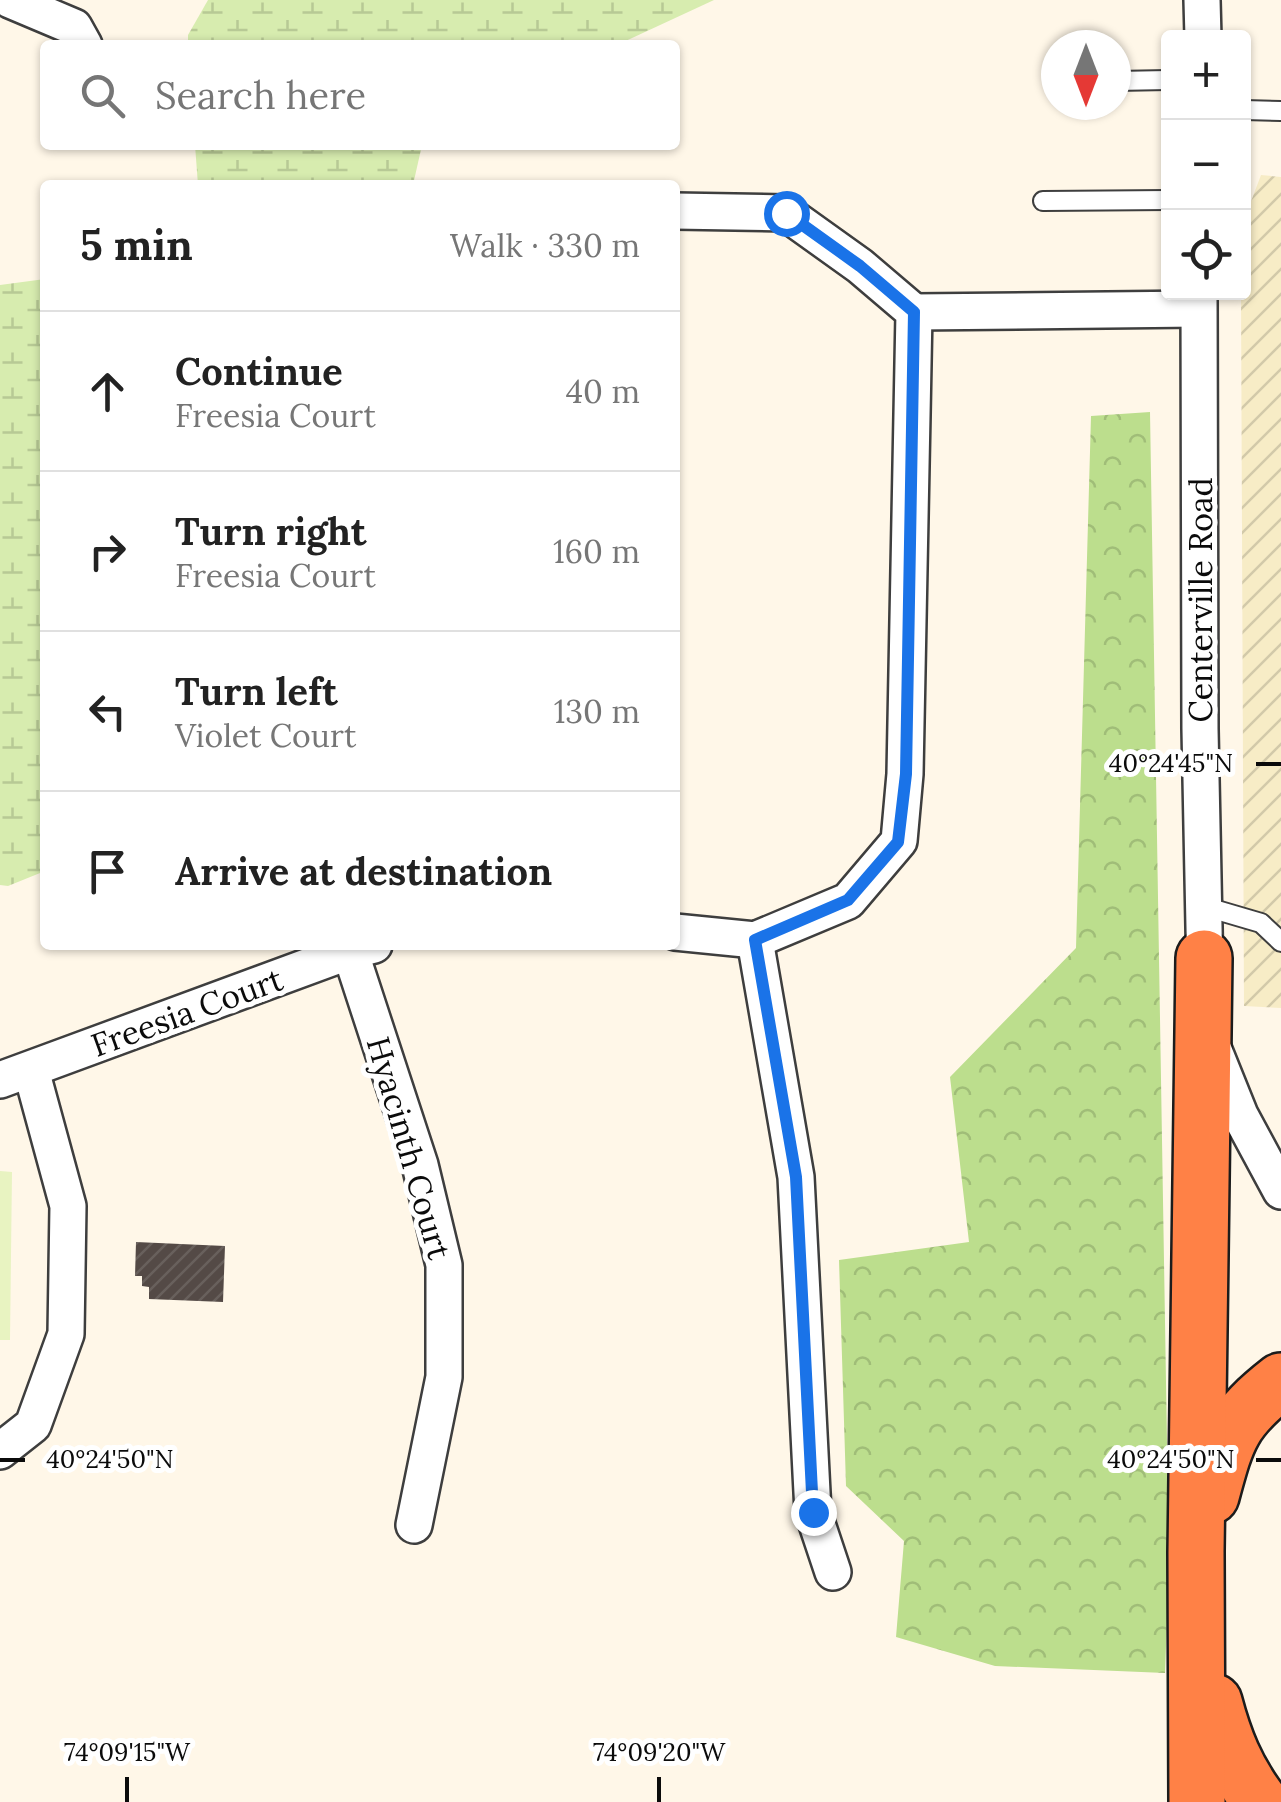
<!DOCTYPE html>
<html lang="en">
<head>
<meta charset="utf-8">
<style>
	body { margin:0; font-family:Lora,serif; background:#f6f6f6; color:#222 }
	.controls { position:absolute; right:30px; top:30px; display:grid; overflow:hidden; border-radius:10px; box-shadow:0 2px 8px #0004 }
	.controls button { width:90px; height:90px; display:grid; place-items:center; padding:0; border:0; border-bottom:2px solid #e0e0e0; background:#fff; color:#222; font:50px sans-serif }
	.compass { position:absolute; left:1041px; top:30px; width:90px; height:90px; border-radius:50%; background:#fff; box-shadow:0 2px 8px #0004; rotate:180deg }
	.stop { position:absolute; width:30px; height:30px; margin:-22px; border:8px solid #1a73e8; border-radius:50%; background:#fff }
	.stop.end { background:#1a73e8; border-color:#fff; box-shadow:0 2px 10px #0008 }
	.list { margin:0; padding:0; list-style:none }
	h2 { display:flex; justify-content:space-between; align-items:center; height:130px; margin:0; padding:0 40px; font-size:42px }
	h2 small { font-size:32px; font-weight:400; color:#767676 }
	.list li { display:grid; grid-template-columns:65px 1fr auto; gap:30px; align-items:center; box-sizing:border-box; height:160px; padding:0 40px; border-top:2px solid #e0e0e0 }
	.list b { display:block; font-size:38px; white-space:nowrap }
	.list p { margin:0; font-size:32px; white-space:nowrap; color:#767676 }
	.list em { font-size:32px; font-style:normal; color:#767676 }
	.icon { flex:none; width:55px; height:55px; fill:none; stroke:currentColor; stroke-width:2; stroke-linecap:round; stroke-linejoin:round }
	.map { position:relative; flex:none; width:1281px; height:1802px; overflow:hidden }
	.search { position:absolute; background:#fff; box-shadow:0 2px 8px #0004; left:40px; top:40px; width:640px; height:110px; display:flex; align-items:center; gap:25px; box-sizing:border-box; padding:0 35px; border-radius:10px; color:#767676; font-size:38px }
	.panel { position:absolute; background:#fff; box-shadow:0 2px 8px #0004; left:40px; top:180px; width:640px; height:770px; border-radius:10px }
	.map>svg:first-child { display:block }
	.farmland { fill:url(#farmland-furrows) }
	.forest { fill:url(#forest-crowns) }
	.wetland { fill:url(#wetland-marsh) }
	.pitch { fill:#e8f3c1 }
	.building { fill:url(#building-hatch) }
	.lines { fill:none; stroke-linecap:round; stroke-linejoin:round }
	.lane-casing { stroke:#3e3e3e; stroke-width:22 }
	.street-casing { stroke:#3e3e3e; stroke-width:40 }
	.highway-casing { stroke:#1c1c1c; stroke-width:60 }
	.lane { stroke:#fff; stroke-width:18 }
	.street { stroke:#fff; stroke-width:35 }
	.highway { stroke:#ff8146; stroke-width:55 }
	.route { stroke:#1a73e8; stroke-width:12 }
	.ticks { fill:none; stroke:#0b0b0b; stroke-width:4 }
	.labels { text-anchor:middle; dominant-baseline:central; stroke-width:10; stroke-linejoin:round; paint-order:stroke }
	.street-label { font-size:32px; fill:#0b0b0b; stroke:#fff }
	.ticks-label { font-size:25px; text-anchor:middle; fill:#0b0b0b; stroke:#fff; stroke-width:10; stroke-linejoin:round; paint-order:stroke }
</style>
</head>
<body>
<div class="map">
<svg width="1281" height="1802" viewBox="0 0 1281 1802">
	<defs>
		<pattern id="farmland-furrows" width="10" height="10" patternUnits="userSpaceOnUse" patternTransform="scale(2.5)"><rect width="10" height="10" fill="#f7ecc6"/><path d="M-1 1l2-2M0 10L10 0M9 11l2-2" fill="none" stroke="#d2c9a9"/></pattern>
		<pattern id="forest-crowns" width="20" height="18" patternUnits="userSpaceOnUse" patternTransform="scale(2.5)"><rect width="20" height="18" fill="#bcde8d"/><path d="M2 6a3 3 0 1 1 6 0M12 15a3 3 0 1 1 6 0" fill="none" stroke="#a0bd78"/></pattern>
		<pattern id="wetland-marsh" width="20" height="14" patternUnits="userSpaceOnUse" patternTransform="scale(2.5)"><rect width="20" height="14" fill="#d7ecaf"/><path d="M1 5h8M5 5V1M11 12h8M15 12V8" fill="none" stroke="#b7c995"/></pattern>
		<pattern id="building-hatch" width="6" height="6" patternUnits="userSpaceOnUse" patternTransform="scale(2.5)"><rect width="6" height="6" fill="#544a46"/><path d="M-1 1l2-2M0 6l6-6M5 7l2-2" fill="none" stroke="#68605c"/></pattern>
	</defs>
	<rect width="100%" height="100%" fill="#fff7e8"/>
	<path class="farmland" d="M1261,175L1281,177V1008L1244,1006L1241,293L1244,220Z"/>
	<path class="forest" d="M1150,412L1169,1564L1165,1673L995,1666L896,1637L904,1541L846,1486L839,1260L969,1242L950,1077L1076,948L1091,416Z"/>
	<g class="wetland">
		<path d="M208,0H714L617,45H188V35Z"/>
		<path d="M195,145H422L413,185H198Z"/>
		<path d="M45,279V871L8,886L0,885V285Z"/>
	</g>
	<path class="pitch" d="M0,1171L12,1172L10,1340H0Z"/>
	<path class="building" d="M136,1242L225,1246L223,1302L149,1299V1287L142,1286V1276H135Z"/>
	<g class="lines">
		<defs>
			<g id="lane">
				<path d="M1116,81L1168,80"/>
				<path d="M1054,83H1056"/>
				<path d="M1244,110L1281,111"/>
				<path d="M1043,201L1168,200"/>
				<path d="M1203,906L1261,923L1281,942"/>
			</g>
			<g id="street">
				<path d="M10,0L74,27L84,45"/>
				<path d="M1202,0L1203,38"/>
				<path d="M675,211L786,213L860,266L914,312L905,774L899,841L848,901L755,940L675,932"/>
				<path d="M1199,292L1200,729L1205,976"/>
				<path d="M914,312L1198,309"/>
				<path d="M755,940L796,1177L813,1512L833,1572"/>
				<path d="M350,951L420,1165L444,1265V1377L414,1525"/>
				<path d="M1213,1048L1240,1115L1281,1191"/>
				<path d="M0,1080L350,951L374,945"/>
				<path d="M0,1451L33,1425L66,1334L68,1206L31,1070"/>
			</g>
			<g id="highway">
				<path d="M1211,1496C1227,1437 1231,1420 1281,1381"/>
				<path d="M1214,1702C1224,1740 1236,1770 1260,1802"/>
				<path d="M1197,1802L1196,1552L1204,958"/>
			</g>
		</defs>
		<use href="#lane" class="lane-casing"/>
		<use href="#street" class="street-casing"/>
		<use href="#highway" class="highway-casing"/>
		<use href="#lane" class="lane"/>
		<use href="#street" class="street"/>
		<use href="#highway" class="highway"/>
	</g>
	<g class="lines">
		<path class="route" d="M786,213L860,266L914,312L906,774L898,842L848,900L755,940L796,1177L813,1512"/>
	</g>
	<path class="ticks" d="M1256,764H1281M0,1460H25M1256,1460H1281M127,1777V1802M659,1777V1802"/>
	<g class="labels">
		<g class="street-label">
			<text transform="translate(1200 600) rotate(-90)">Centerville Road</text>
			<text transform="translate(187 1012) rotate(-20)">Freesia Court</text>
			<text transform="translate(409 1148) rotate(74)">Hyacinth Court</text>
		</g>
	</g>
	<g class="ticks-label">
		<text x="1171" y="772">40°24'45"N</text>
		<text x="110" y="1468">40°24'50"N</text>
		<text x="1171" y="1468">40°24'50"N</text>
		<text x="127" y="1761">74°09'15"W</text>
		<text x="659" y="1761">74°09'20"W</text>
	</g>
</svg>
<div class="controls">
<button>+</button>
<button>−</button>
<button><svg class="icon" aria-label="locate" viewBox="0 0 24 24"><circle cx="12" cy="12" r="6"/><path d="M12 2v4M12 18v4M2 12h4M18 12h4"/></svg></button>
</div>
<svg class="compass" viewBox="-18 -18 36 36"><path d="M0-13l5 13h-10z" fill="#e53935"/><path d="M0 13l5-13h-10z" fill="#767676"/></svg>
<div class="stop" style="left:786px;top:213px"></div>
<div class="stop end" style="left:813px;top:1512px"></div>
<div class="search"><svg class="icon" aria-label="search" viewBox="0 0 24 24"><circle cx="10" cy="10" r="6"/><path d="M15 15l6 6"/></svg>Search here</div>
<section class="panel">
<h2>5 min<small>Walk · 330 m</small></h2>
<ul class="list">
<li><svg class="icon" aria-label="ahead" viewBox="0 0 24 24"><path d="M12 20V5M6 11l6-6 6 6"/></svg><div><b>Continue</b><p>Freesia Court</p></div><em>40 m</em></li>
<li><svg class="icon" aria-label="right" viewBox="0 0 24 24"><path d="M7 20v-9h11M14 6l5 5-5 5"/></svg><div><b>Turn right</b><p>Freesia Court</p></div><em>160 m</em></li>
<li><svg class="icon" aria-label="left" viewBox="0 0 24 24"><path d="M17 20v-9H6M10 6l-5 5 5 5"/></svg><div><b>Turn left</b><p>Violet Court</p></div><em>130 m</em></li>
<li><svg class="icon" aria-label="arrive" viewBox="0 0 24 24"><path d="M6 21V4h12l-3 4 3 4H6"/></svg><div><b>Arrive at destination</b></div></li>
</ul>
</section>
</div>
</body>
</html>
